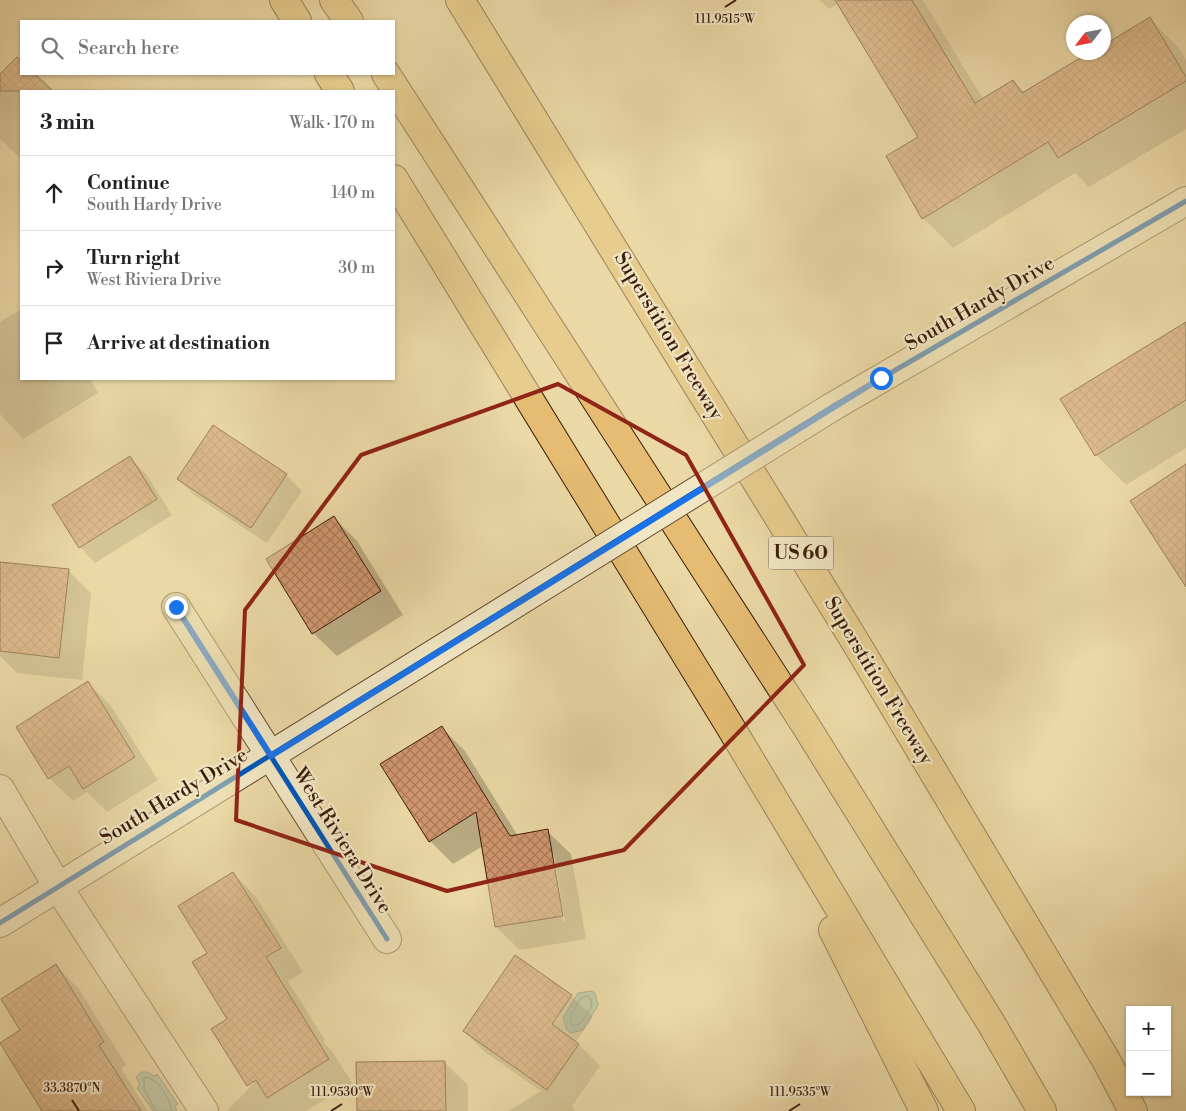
<!DOCTYPE html>
<html lang="en">
<head>
<meta charset="utf-8">
<style>
	body { margin:0; font-family:"Libre Bodoni",serif; background:#f2f2f2; color:#202124 }
	.controls { position:absolute; right:15px; bottom:15px; display:grid; overflow:hidden; border-radius:0px; box-shadow:0 1px 4px #0004 }
	.controls button { width:45px; height:45px; display:grid; place-items:center; padding:0; border:0; border-bottom:1px solid #e0e0e0; background:#fff; color:#202124; font:25px sans-serif }
	.compass { position:absolute; left:1066px; top:15px; width:45px; height:45px; border-radius:50%; background:#fff; box-shadow:0 1px 4px #0004; rotate:238deg }
	.stop { position:absolute; width:15px; height:15px; margin:-11px; border:4px solid #1a73e8; border-radius:50%; background:#fff }
	.stop.end { background:#1a73e8; border-color:#fff; box-shadow:0 1px 5px #0008 }
	.list { margin:0; padding:0; list-style:none }
	h2 { display:flex; justify-content:space-between; align-items:center; height:65px; margin:0; padding:0 20px; font-size:21px }
	h2 small { font-size:16px; font-weight:400; color:#757577 }
	.list li { display:grid; grid-template-columns:32px 1fr auto; gap:15px; align-items:center; box-sizing:border-box; height:75px; padding:0 20px; border-top:1px solid #e0e0e0 }
	.list b { display:block; font-size:19px; white-space:nowrap }
	.list p { margin:0; font-size:16px; white-space:nowrap; color:#757577 }
	.list em { font-size:16px; font-style:normal; color:#757577 }
	.icon { flex:none; width:28px; height:28px; fill:none; stroke:currentColor; stroke-width:2; stroke-linecap:round; stroke-linejoin:round }
	.map { position:relative; flex:none; width:1186px; height:1111px; overflow:hidden }
	.search { position:absolute; background:#fff; box-shadow:0 1px 4px #0004; left:20px; top:20px; width:375px; height:55px; display:flex; align-items:center; gap:12px; box-sizing:border-box; padding:0 18px; border-radius:0px; color:#757577; font-size:19px }
	.panel { position:absolute; background:#fff; box-shadow:0 1px 4px #0004; left:20px; top:90px; width:375px; height:290px; border-radius:0px }
	.map>svg:first-child { display:block }
	.water { fill:#98b9ab; stroke:#737b6b }
	.shadow { fill:#0003; fill-rule:evenodd }
	.lines { fill:none; stroke-linecap:round; stroke-linejoin:round }
	.shore { stroke:#6a6b5c; stroke-width:1 }
	.building { fill:url(#building-cross-hatch); stroke:#3c1d0c }
	.minor-casing { stroke:#684c32; stroke-width:30 }
	.highway-casing { stroke:#3c1d0c; stroke-width:30 }
	.minor { stroke:#f1e6c4; stroke-width:28 }
	.highway { stroke:#e5bc72; stroke-width:28 }
	.minor-bridge-casing { stroke:#684c32; stroke-width:30; stroke-linecap:butt }
	.minor-bridge { stroke:#f1e6c4; stroke-width:28 }
	.cycleway-casing { stroke:#f1e6c4; stroke-width:8 }
	.cycleway { stroke:#0057b8; stroke-width:5 }
	.route { stroke:#1a73e8; stroke-width:6 }
	.marked { fill:none; stroke:#8f2418; stroke-width:4; stroke-linejoin:round }
	.ticks { fill:none; stroke:#3c1d0c; stroke-width:2 }
	.labels { text-anchor:middle; dominant-baseline:central; stroke-width:4.5; stroke-linejoin:round; paint-order:stroke }
	.shield { fill:#f1e6c4; stroke:#725943; stroke-width:1 }
	.shield-label { font-size:19px; font-weight:bold; fill:#3c1d0c }
	.street-label { font-size:20px; fill:#3c1d0c; stroke:#f1e6c4 }
	.ticks-label { font-size:12px; text-anchor:middle; fill:#3c1d0c; stroke:#f1e6c4; stroke-width:4.5; stroke-linejoin:round; paint-order:stroke }
</style>
</head>
<body>
<div class="map">
<svg width="1186" height="1111" viewBox="0 0 1186 1111">
	<defs>
		<pattern id="building-cross-hatch" width="8" height="8" patternUnits="userSpaceOnUse" patternTransform="scale(1.25)"><rect width="8" height="8" fill="#d1976e"/><path d="M0 0l8 8M0 8l8-8" fill="none" stroke="#ab7b59"/></pattern>
	</defs>
	<rect width="100%" height="100%" fill="#ead8a5"/>
	<filter id="stains"><feTurbulence type="fractalNoise" baseFrequency=".004" numOctaves="4"/><feColorMatrix values="0 0 0 0 .2 0 0 0 0 .09 0 0 0 0 .02 0 0 0 .5 -.17"/></filter>
	<radialGradient id="worn" r=".72"><stop offset=".6" stop-color="#630" stop-opacity="0"/><stop offset="1" stop-color="#630" stop-opacity=".3"/></radialGradient>
	<g class="water">
		<path d="M591,991L595,993L598,1005L583,1030L571,1033L567,1030L563,1018L578,993Z"/>
		<path d="M141,1072H147L154,1076L157,1074L178,1104L175,1106L177,1111H153L137,1088L140,1085L136,1077Z"/>
	</g>
	<g class="shadow">
		<path d="M819,0H923L983,99L1013,81L1025,93L1104,52V46L1149,19L1179,48L1186,60V129L1089,187L1075,173L953,248L923,218L888,157L920,137L839,3L829,9Z"/>
		<path d="M17,58L21,63V74H33L51,91H21V159L0,139V76Z"/>
		<path d="M21,309V379H90L98,393L23,439L0,414V322Z"/>
		<path d="M1186,324V448L1126,485L1096,455Z"/>
		<path d="M130,458L146,474L172,515L95,563L80,547Z"/>
		<path d="M286,475L302,491L267,543L194,495L178,479Z"/>
		<path d="M334,518L357,541L403,615L337,656L313,633Z"/>
		<path d="M0,563L68,570L91,593L82,680L17,673L0,656Z"/>
		<path d="M88,683L111,706L158,780L107,812L87,792L73,801L49,778L18,727Z"/>
		<path d="M442,728L465,751L518,836L547,831L571,854L586,939L520,950L496,927L483,846L453,864L430,841ZM551,855H554L565,922H563Z"/>
		<path d="M233,873L256,897L303,972L288,981L325,1040L323,1042L332,1051L352,1083L306,1111H227L254,1083L233,1062L229,1019L209,953Z"/>
		<path d="M56,966L79,989L126,1065L121,1069L148,1111H47L22,1030Z"/>
		<path d="M571,996L593,1017L576,1042L600,1066L572,1106L575,1111H509L541,1091L486,1053L464,1031Z"/>
		<path d="M444,1062L468,1085V1111H358Z"/>
	</g>
	<g class="lines">
		<g class="shore">
			<path d="M587,996L590,998L592,1006L580,1024L572,1026L570,1017L580,999Z"/>
			<path d="M156,1111L144,1089V1077C160,1079 168,1097 172,1111"/>
		</g>
	</g>
	<g class="building">
		<path d="M835,0H912L975,103L1013,80L1022,93L1090,52H1104V45L1150,17L1186,77V81L1058,158L1048,142L922,219L886,156L918,137Z"/>
		<path d="M17,57L21,61V74H35L53,91H0V74Z"/>
		<path d="M1186,322V400L1095,456L1060,399Z"/>
		<path d="M213,425L287,474L251,528L177,479Z"/>
		<path d="M130,456L157,499L79,548L52,505Z"/>
		<path d="M1186,464V587L1130,501Z"/>
		<path d="M334,516L381,591L312,634L266,559Z"/>
		<path d="M0,562L69,569L59,658L0,651Z"/>
		<path d="M88,681L135,757L83,789L69,766L48,779L16,727Z"/>
		<path d="M442,726L510,836L548,829L563,916L495,927L476,812L429,842L380,764Z"/>
		<path d="M233,872L281,948L266,957L329,1059L267,1098L256,1080L247,1086L211,1029L227,1019L192,962L207,953L178,906Z"/>
		<path d="M515,955L572,995L552,1024L579,1044L547,1090L463,1031Z"/>
		<path d="M56,964L104,1042L99,1045L141,1111H42L0,1043L20,1030L1,999Z"/>
		<path d="M445,1061L446,1111H357L356,1062Z"/>
	</g>
	<g class="lines">
		<defs>
			<g id="minor">
				<path d="M832,407L1186,201"/>
				<path d="M176,607L387,939"/>
				<path d="M0,789L58,887L204,1111"/>
				<path d="M0,923L537,590"/>
			</g>
			<g id="highway">
				<path d="M284,0L297,21"/>
				<path d="M334,0L349,21"/>
				<path d="M460,0L853,638L1106,1060L1133,1111"/>
				<path d="M329,74L340,91"/>
				<path d="M386,74L806,726L991,1023L1042,1111"/>
				<path d="M394,179L731,728L961,1111"/>
				<path d="M833,930L924,1111"/>
			</g>
		</defs>
		<use href="#minor" class="minor-casing"/>
		<use href="#highway" class="highway-casing"/>
		<use href="#minor" class="minor"/>
		<use href="#highway" class="highway"/>
		<defs>
			<path id="minor-bridge" d="M537,590L832,407"/>
		</defs>
		<use href="#minor-bridge" class="minor-bridge-casing"/>
		<use href="#minor-bridge" class="minor-bridge"/>
		<defs>
			<g id="cycleway">
				<path d="M176,607L387,939"/>
				<path d="M0,923L832,407L1186,201"/>
			</g>
		</defs>
		<use href="#cycleway" class="cycleway-casing"/>
		<use href="#cycleway" class="cycleway"/>
	</g>
	<g class="lines">
		<path class="route" d="M176,607L271,756L881,378"/>
	</g>
	<path d="M0 0H1186V1111H0ZM558,384L686,455L804,665L624,850L447,891L236,820L245,610L361,455Z" fill="#ead8a5" fill-opacity=".55" fill-rule="evenodd"/>
	<path class="marked" d="M558,384L686,455L804,665L624,850L447,891L236,820L245,610L361,455Z"/>
	<path class="ticks" d="M725,7L736,0M72,1100L79,1111M331,1111L342,1104M789,1111L800,1104"/>
	<g class="labels">
		<rect class="shield" x="768.5" y="536.5" width="65" height="33" rx="4"/>
		<g class="shield-label">
			<text x="801" y="553">US 60</text>
		</g>
		<g class="street-label">
			<text transform="translate(980 304) rotate(-30)">South Hardy Drive</text>
			<text transform="translate(668 336) rotate(59)">Superstition Freeway</text>
			<text transform="translate(878 681) rotate(59)">Superstition Freeway</text>
			<text transform="translate(174 797) rotate(-31)">South Hardy Drive</text>
			<text transform="translate(342 841) rotate(58)">West Riviera Drive</text>
		</g>
	</g>
	<g class="ticks-label">
		<text x="725" y="23">111.9515°W</text>
		<text x="72" y="1092">33.3870°N</text>
		<text x="342" y="1096">111.9530°W</text>
		<text x="800" y="1096">111.9535°W</text>
	</g>
	<rect width="100%" height="100%" filter="url(#stains)"/>
	<rect width="100%" height="100%" fill="url(#worn)"/>
</svg>
<div class="controls">
<button>+</button>
<button>−</button>
</div>
<svg class="compass" viewBox="-18 -18 36 36"><path d="M0-13l5 13h-10z" fill="#e53935"/><path d="M0 13l5-13h-10z" fill="#757577"/></svg>
<div class="stop" style="left:881px;top:378px"></div>
<div class="stop end" style="left:176px;top:607px"></div>
<div class="search"><svg class="icon" aria-label="search" viewBox="0 0 24 24"><circle cx="10" cy="10" r="6"/><path d="M15 15l6 6"/></svg>Search here</div>
<section class="panel">
<h2>3 min<small>Walk · 170 m</small></h2>
<ul class="list">
<li><svg class="icon" aria-label="ahead" viewBox="0 0 24 24"><path d="M12 20V5M6 11l6-6 6 6"/></svg><div><b>Continue</b><p>South Hardy Drive</p></div><em>140 m</em></li>
<li><svg class="icon" aria-label="right" viewBox="0 0 24 24"><path d="M7 20v-9h11M14 6l5 5-5 5"/></svg><div><b>Turn right</b><p>West Riviera Drive</p></div><em>30 m</em></li>
<li><svg class="icon" aria-label="arrive" viewBox="0 0 24 24"><path d="M6 21V4h12l-3 4 3 4H6"/></svg><div><b>Arrive at destination</b></div></li>
</ul>
</section>
</div>
</body>
</html>
